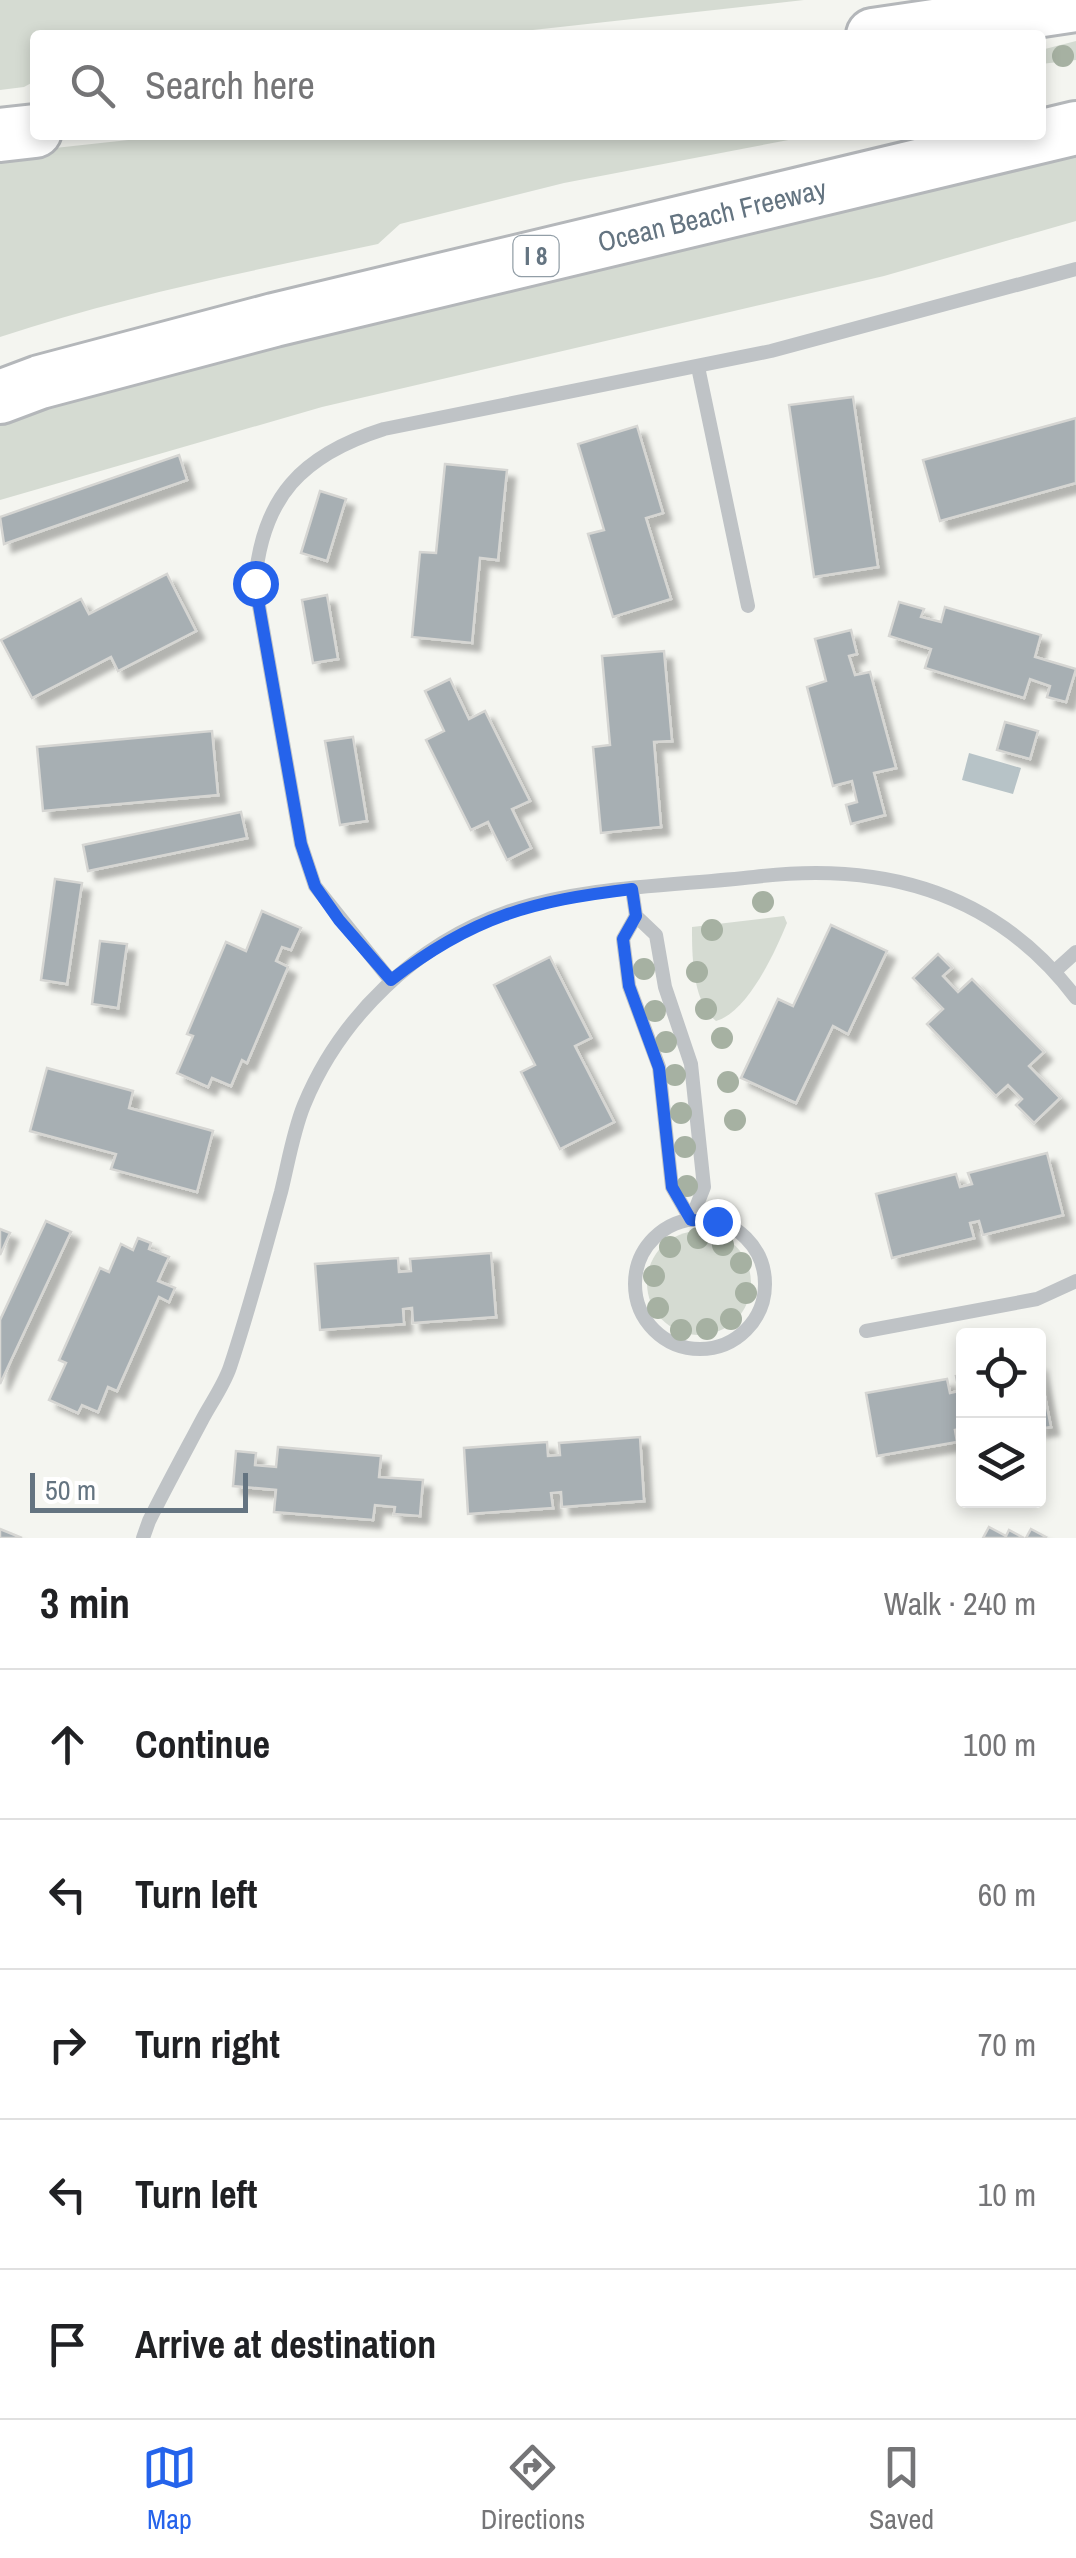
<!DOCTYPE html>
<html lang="en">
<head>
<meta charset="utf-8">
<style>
	body { margin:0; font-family:"Archivo Narrow",sans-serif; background:#f2f2f2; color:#202124 }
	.controls { position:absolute; right:30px; bottom:30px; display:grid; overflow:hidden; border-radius:10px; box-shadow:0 5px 15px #0003 }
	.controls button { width:90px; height:90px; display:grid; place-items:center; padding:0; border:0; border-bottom:2px solid #e0e0e0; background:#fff; color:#202124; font:50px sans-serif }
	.scale { position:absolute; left:30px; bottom:25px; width:218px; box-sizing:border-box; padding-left:10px; border:5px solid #647481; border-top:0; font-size:28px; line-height:35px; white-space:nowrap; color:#647481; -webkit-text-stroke:8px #fff; paint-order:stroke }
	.stop { position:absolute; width:30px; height:30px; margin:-22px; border:8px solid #2563eb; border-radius:50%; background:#fff }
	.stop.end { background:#2563eb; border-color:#fff; box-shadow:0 2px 10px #0008 }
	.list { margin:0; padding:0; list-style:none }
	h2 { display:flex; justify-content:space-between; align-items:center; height:130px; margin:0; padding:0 40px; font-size:42px }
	h2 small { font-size:32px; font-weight:400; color:#757577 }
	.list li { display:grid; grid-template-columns:65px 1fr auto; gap:30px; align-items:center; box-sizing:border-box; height:150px; padding:0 40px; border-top:2px solid #e0e0e0 }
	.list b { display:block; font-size:38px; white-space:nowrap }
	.list em { font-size:32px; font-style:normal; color:#757577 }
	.icon { flex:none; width:55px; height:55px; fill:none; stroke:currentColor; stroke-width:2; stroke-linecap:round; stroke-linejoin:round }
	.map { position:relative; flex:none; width:1076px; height:1538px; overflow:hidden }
	.search { position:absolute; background:#fff; box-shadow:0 5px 15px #0003; left:30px; right:30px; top:30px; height:110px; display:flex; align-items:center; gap:25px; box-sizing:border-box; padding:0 35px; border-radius:10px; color:#757577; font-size:38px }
	.sheet { height:880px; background:#fff }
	nav { display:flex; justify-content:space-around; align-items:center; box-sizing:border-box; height:140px; border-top:2px solid #e0e0e0; background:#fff; font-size:28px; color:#757577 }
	nav a { display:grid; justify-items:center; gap:5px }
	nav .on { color:#2563eb }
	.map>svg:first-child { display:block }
	.green { fill:#d5dbd2 }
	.water { fill:#b7c3c7 }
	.building { fill:#a7afb3; stroke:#d6d6d3; stroke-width:2.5; filter:url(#shadow) }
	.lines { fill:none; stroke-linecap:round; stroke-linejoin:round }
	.highway-casing { stroke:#b4b7ba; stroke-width:58 }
	.lane { stroke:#bfc3c6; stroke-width:14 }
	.highway { stroke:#fff; stroke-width:52 }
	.tree { fill:#a6b1a2 }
	.route { stroke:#2563eb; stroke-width:12 }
	.labels { text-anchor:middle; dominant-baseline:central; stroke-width:10; stroke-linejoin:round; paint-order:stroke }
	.shield { fill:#fff; stroke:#929ea7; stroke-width:2.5 }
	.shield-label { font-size:25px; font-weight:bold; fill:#647481 }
	.street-label { font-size:28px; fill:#647481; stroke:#fff }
</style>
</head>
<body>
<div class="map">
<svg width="1076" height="1538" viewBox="0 0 1076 1538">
	<defs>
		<filter id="shadow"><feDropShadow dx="8" dy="8" stdDeviation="2.5" flood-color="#0004"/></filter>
	</defs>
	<rect width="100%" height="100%" fill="#f4f5f0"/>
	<g class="green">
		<path d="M0,0H804L487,35H35V81L24,87L0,90Z"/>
		<path d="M1076,41V60L1041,64V50Z"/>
		<path d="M174,135H802L799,138L564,183L400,224L378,244C251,271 123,296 0,337V154Z"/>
		<path d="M1076,155V221L884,276L322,407L0,500V420L304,334Z"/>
		<path d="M784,916L787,923C775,952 748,1012 716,1021C692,1002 692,955 692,927Z"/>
		<circle cx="699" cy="1283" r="52"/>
	</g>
	<path class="water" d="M969,753L1021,768L1013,794L962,780Z"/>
	<g class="building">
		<path d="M853,397L878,567L814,577L789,405Z"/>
		<path d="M1076,418V483L940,521L923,460Z"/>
		<path d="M637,426L663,513L646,518L671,599L613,617L588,534L604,530L578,444Z"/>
		<path d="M179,455L187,480L4,544L0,517Z"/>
		<path d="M445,464L507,470L498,560L480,558L472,643L412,637L420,552L436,553Z"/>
		<path d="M320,491L346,499L327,561L301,553Z"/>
		<path d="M167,574L196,631L118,671L111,657L32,698L1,640L81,599L89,614Z"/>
		<path d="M327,595L338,659L313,663L302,600Z"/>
		<path d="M899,602L924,609L921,617L941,622L945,607L1041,635L1035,657L1076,669L1066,702L1047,697L1050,686L1030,679L1024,698L925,668L931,649L889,636Z"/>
		<path d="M851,630L857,654L849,656L855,675L870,672L896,768L874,773L885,815L851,824L846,805L857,802L852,781L833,786L807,687L826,681L815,639Z"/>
		<path d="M664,651L672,741L654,742L661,827L601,833L593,747L610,745L602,656Z"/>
		<path d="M450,679L469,719L485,711L530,801L512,809L531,848L507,860L488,822L471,830L426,740L444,731L425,691Z"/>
		<path d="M1005,722L1038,731L1030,759L997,750Z"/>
		<path d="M212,731L218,795L43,811L37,747Z"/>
		<path d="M353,737L367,821L340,825L325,741Z"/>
		<path d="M241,812L247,838L88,871L83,845Z"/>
		<path d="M55,879L82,883L67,984L41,980Z"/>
		<path d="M262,911L301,928L291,950L282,947L276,961L288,967L247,1063L242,1060L231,1086L212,1078L208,1087L177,1073L193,1036L187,1034L226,942L246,951Z"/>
		<path d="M831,925L887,951L848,1034L833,1026L796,1103L741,1078L778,999L793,1006Z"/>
		<path d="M100,941L127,944L118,1008L92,1004Z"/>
		<path d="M938,954L952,968L943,976L958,992L972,979L1044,1052L1029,1066L1060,1098L1034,1123L1016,1105L1022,1099L1008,1085L996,1096L927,1024L943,1009L913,978Z"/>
		<path d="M550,957L591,1038L575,1046L614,1122L560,1149L521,1072L535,1065L494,985Z"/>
		<path d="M47,1068L133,1091L129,1108L213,1131L197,1192L111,1169L116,1154L30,1131Z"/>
		<path d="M1047,1153L1063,1215L983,1235L979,1221L970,1223L974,1238L892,1258L876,1194L956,1174L960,1187L972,1184L968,1173Z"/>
		<path d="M46,1221L71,1232L0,1384V1320Z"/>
		<path d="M0,1229L10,1233L0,1255Z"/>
		<path d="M138,1238L151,1243L149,1249L169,1257L158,1281L175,1288L169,1302L159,1297L117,1391L108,1387L98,1412L82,1405L78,1413L49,1400L66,1363L59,1360L100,1268L109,1272L121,1244L133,1250Z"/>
		<path d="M491,1253L496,1317L413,1323L412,1308L403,1309L404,1324L320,1330L315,1264L398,1258L399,1272L411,1271L410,1259Z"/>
		<path d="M1038,1362L1051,1427L1038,1429Z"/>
		<path d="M964,1375V1428L955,1430L957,1442L877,1456L866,1393L947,1379L950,1393L959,1391L956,1376Z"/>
		<path d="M640,1437L644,1501L562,1507L561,1492L551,1493L553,1508L468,1514L464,1448L547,1442L548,1456L560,1455L559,1443Z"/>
		<path d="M278,1447L381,1456L379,1477L423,1480L420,1516L394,1514L395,1507L375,1505L373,1520L274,1512L276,1490L233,1486L236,1451L256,1453L255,1465L276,1467Z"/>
		<path d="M989,1527L1006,1536L1009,1530L1024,1538H983Z"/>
		<path d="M0,1529L22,1538H0Z"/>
		<path d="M1031,1529L1046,1537L1045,1538H1026Z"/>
	</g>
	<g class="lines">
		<defs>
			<g id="highway">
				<path d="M873,35L1076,5"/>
				<path d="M0,135L35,131"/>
				<path id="s1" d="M0,397L40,382L274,320L1076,128"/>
			</g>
		</defs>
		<use href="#highway" class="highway-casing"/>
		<g class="lane">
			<path d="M698,367L748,606"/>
			<path d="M632,889L636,916L656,935L665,987L691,1064L704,1187L691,1220"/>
			<path d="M636,916L623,939L629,986L659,1067L672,1187L691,1220"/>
			<path d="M1055,971L1076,952"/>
			<path d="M391,981L315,886L301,844L255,583C262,497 302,455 384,429L771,351L1076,269"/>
			<circle cx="700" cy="1284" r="65"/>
			<path d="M866,1331L1037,1299L1076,1281"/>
			<path d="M143,1538L149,1521C166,1487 184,1454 202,1420C211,1403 224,1385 230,1367C249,1310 265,1250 281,1192C288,1164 293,1132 304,1105C340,1017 417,943 507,912C585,886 672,886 754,877C882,861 996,892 1076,998"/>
		</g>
		<use href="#highway" class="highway"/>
	</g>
	<g class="tree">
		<circle cx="1063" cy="56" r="11"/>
		<circle cx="763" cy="902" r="11"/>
		<circle cx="712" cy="930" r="11"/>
		<circle cx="644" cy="969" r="11"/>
		<circle cx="697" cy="972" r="11"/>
		<circle cx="706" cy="1009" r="11"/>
		<circle cx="655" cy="1011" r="11"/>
		<circle cx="722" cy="1038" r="11"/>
		<circle cx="666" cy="1042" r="11"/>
		<circle cx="675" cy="1075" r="11"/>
		<circle cx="728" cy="1082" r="11"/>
		<circle cx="681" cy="1113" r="11"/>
		<circle cx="735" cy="1120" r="11"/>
		<circle cx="685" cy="1147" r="11"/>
		<circle cx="687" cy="1186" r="11"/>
		<circle cx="698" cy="1238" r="11"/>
		<circle cx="723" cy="1245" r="11"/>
		<circle cx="670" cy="1247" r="11"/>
		<circle cx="741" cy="1263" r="11"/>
		<circle cx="654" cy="1276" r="11"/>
		<circle cx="746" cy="1293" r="11"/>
		<circle cx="658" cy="1308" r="11"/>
		<circle cx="731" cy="1319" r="11"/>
		<circle cx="707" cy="1329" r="11"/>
		<circle cx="681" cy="1330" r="11"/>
	</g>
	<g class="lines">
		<path class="route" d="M255,583L301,844L315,886L339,920L391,980C472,917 531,901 632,889L636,916L623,939L629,986L659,1068L672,1187L691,1220L717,1221"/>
	</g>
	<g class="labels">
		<rect class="shield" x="513.5" y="236" width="45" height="40" rx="8"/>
		<g class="shield-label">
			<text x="536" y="256">I 8</text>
		</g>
		<g class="street-label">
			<text stroke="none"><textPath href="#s1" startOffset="735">Ocean Beach Freeway</textPath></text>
		</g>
	</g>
</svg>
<div class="controls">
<button><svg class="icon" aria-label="locate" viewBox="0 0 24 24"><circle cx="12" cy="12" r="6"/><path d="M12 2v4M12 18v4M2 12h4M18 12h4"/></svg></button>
<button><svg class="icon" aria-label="layers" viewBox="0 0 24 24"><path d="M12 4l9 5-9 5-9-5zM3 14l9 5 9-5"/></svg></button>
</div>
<div class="scale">50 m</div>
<div class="stop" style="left:255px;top:583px"></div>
<div class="stop end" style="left:717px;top:1221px"></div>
<div class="search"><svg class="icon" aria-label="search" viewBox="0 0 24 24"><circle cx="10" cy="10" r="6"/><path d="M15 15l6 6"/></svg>Search here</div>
</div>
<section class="sheet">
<h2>3 min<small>Walk · 240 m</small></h2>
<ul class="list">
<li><svg class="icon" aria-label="ahead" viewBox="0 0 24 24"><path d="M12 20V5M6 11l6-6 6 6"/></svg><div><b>Continue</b></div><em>100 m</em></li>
<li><svg class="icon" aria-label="left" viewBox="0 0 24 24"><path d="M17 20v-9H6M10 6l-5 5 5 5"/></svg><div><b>Turn left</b></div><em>60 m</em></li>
<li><svg class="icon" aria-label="right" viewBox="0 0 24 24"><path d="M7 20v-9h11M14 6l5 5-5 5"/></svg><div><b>Turn right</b></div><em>70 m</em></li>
<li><svg class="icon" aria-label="left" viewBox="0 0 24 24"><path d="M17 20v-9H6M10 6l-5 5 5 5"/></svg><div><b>Turn left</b></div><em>10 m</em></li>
<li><svg class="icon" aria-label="arrive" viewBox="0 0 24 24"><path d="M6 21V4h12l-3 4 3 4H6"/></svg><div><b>Arrive at destination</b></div></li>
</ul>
</section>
<nav>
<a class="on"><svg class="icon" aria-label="map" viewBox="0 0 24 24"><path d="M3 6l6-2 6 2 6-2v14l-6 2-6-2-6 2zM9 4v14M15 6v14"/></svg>Map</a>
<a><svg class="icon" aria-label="directions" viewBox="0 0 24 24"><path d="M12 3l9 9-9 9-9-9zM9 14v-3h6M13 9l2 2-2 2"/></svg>Directions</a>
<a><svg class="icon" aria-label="saved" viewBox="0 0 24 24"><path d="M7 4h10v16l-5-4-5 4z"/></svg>Saved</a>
</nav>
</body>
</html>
